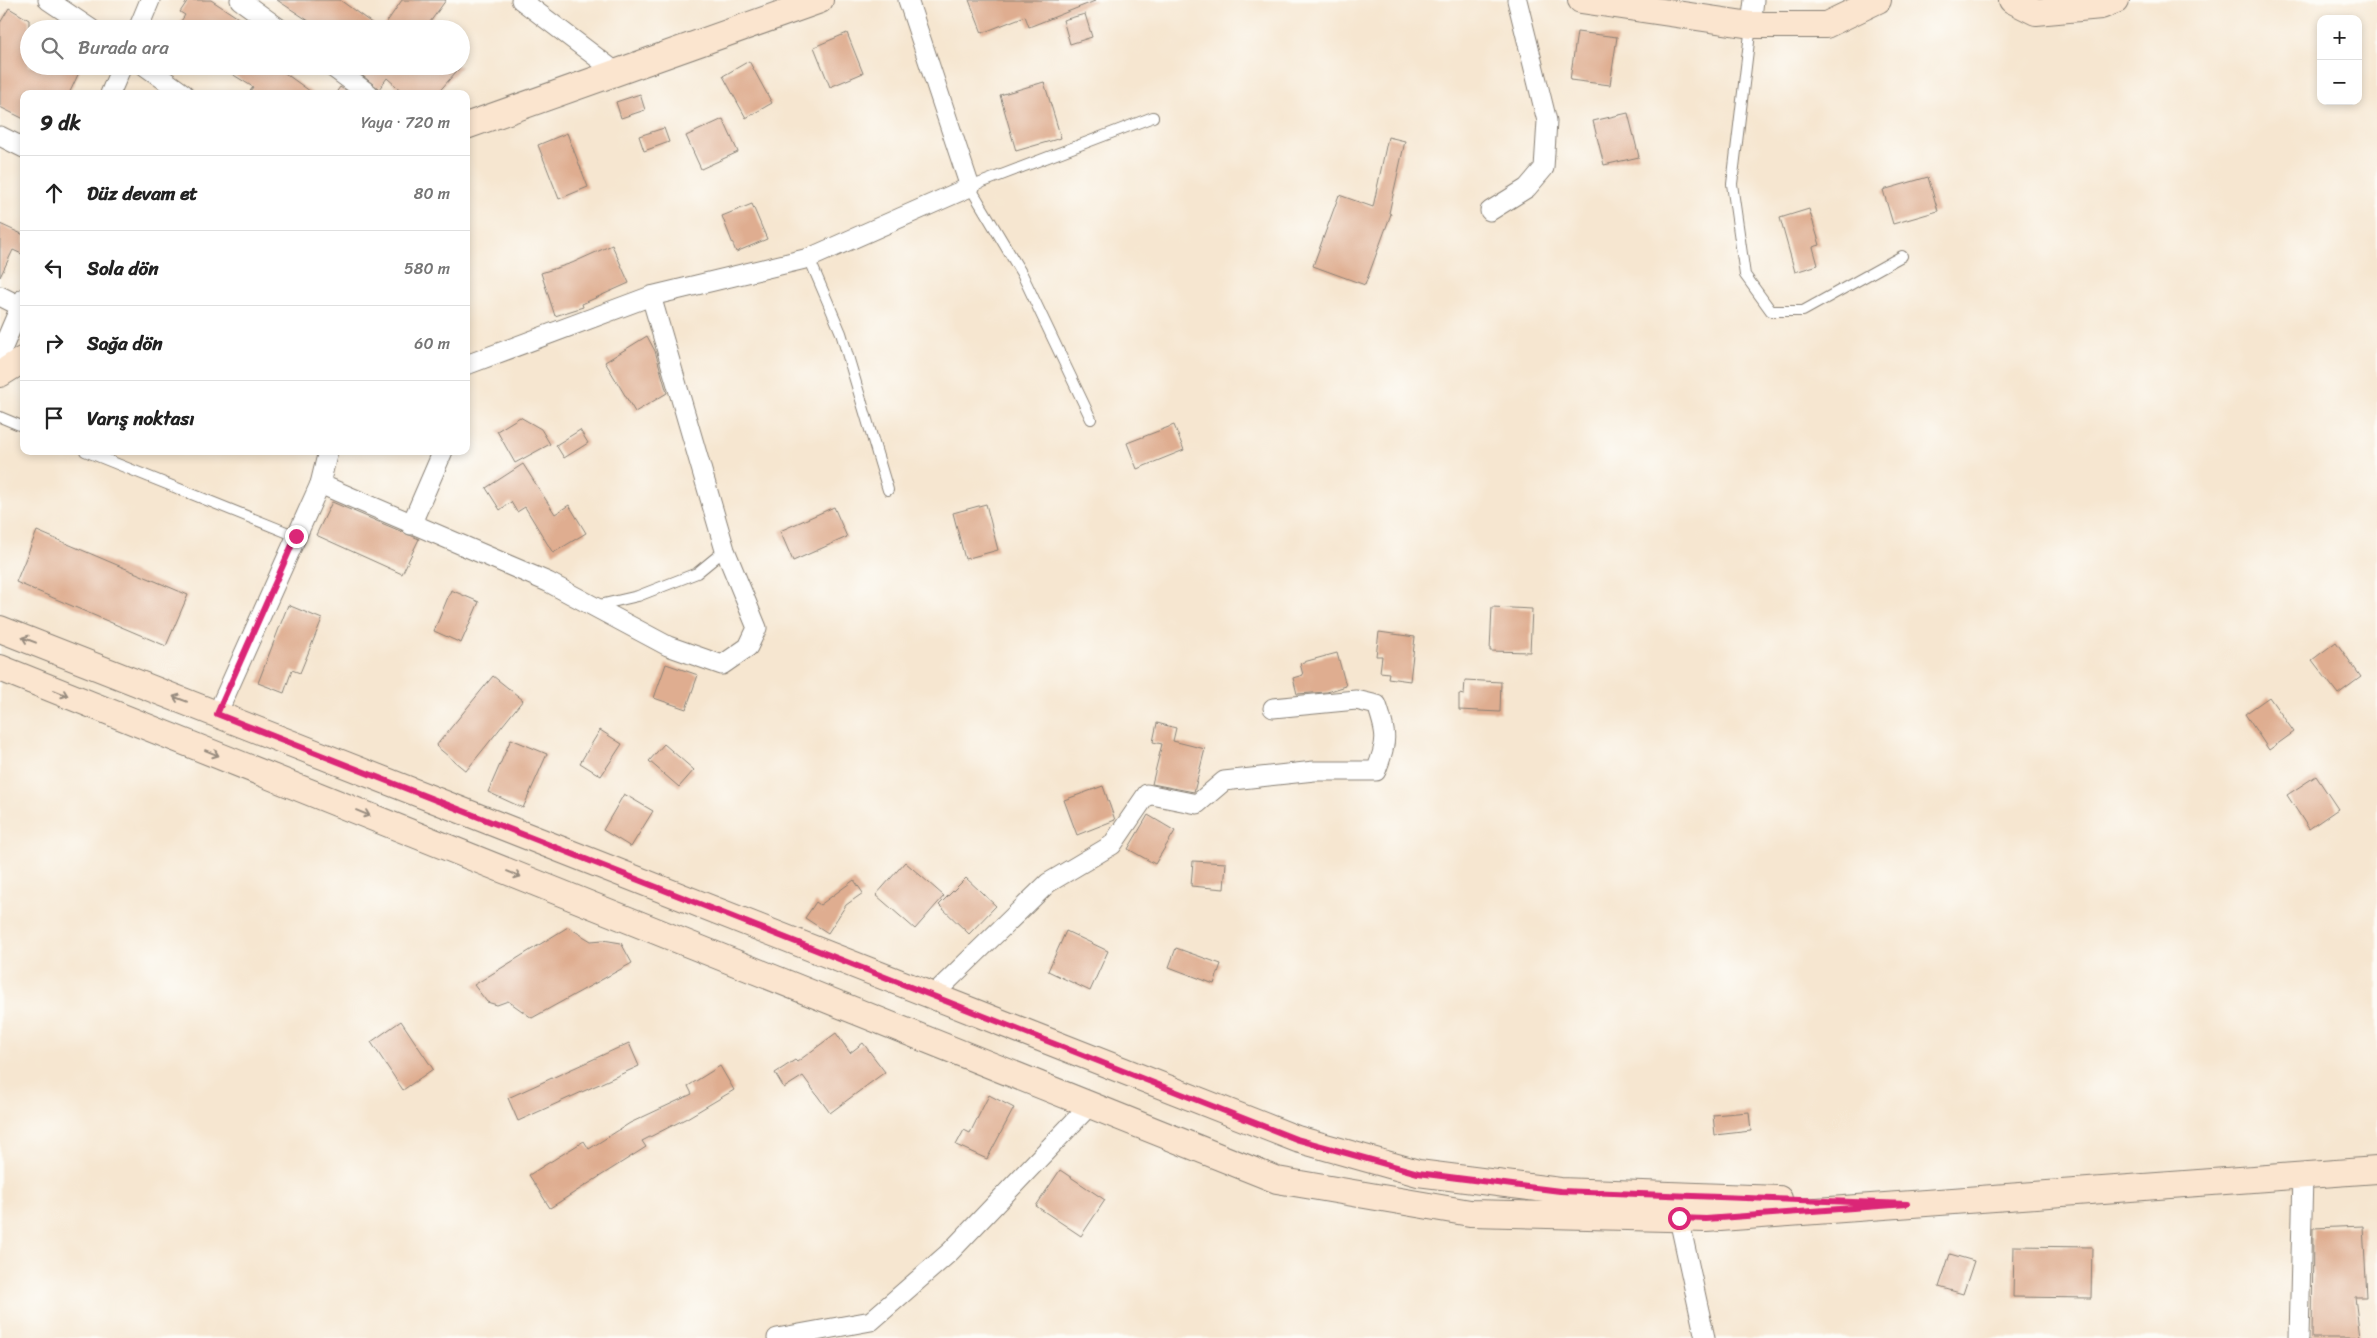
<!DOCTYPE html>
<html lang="tr">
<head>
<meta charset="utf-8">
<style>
	body { margin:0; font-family:Sriracha,sans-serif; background:#f6f6f6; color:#222 }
	.controls { position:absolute; right:15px; top:15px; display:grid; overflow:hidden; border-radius:10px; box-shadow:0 2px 8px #0003 }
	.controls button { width:45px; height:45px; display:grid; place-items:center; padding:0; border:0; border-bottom:1px solid #e0e0e0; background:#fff; color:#222; font:25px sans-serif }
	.stop { position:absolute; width:15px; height:15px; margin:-11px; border:4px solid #db2777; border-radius:50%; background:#fff }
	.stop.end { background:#db2777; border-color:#fff; box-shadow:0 1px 5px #0008 }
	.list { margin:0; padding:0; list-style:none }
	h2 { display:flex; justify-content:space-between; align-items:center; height:65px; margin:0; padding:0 20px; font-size:21px }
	h2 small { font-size:16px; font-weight:400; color:#767676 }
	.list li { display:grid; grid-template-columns:32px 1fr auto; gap:15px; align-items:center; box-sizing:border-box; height:75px; padding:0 20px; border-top:1px solid #e0e0e0 }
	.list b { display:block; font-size:19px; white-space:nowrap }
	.list em { font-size:16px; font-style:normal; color:#767676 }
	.icon { flex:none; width:28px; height:28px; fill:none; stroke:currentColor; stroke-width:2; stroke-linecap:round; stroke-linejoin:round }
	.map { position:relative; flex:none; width:2377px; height:1338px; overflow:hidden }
	.search { position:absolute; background:#fff; box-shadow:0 2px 8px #0003; left:20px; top:20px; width:450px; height:55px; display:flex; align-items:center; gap:12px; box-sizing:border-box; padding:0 18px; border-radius:28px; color:#767676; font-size:19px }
	.panel { position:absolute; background:#fff; box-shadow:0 2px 8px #0003; left:20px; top:90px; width:450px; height:365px; border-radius:10px }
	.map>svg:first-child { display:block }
	.building { fill:#dfad90 }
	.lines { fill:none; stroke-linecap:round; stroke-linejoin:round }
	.lane-casing { stroke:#898176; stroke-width:12 }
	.street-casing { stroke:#898176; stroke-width:21 }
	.secondary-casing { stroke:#898176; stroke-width:28 }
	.lane { stroke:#fff; stroke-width:10 }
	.street { stroke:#fff; stroke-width:19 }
	.secondary { stroke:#fbe5cf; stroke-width:26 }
	.oneway { stroke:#978b7e }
	.route { stroke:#db2777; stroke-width:6 }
</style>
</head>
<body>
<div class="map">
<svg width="2377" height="1338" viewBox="0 0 2377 1338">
	<rect width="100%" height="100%" fill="#fdfcf7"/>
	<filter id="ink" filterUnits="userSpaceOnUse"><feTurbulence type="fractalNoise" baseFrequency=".02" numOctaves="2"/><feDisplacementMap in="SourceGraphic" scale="10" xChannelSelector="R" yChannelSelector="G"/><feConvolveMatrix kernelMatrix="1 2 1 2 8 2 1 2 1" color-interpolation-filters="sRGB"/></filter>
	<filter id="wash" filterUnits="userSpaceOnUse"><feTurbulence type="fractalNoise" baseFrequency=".0096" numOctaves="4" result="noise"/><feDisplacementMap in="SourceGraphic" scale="20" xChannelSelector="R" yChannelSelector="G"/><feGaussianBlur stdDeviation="1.12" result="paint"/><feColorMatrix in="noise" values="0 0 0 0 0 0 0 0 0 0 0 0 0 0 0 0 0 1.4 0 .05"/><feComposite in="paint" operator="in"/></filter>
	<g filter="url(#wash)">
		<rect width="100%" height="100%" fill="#f6e6d0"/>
		<g id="blocks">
			<g class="building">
				<path d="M188,0H211L255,29H176L185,15L180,12Z"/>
				<path d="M277,0H340L380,29H321Z"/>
				<path d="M402,0H446L425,29H382Z"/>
				<path d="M969,0H1095V1L1029,27L1025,16L982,33Z"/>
				<path d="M9,8L29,20V66H82L69,94H24V119L0,107V23Z"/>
				<path d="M1085,14L1092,37L1070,44L1063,20Z"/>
				<path d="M1577,32L1617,37L1610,85L1570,80Z"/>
				<path d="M847,33L863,73L830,87L814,47Z"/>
				<path d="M749,61L772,103L746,118L723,76Z"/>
				<path d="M219,66H275L314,94H248L253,87Z"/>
				<path d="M355,66H461L437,94H405L387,78L379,89L353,68Z"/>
				<path d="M1044,82L1061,138L1016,151L1000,95Z"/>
				<path d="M340,87L350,94H335Z"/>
				<path d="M640,94L645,110L621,118L616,102Z"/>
				<path d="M1628,113L1639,157L1604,165L1593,121Z"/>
				<path d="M723,119L738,152L701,169L686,136Z"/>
				<path d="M664,128L669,142L644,151L639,136Z"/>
				<path d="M567,133L588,187L559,199L538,145Z"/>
				<path d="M1388,137L1405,141L1389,213L1391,214L1365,285L1313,266L1339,195L1373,207Z"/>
				<path d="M1928,177L1938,211L1893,224L1883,190Z"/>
				<path d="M752,204L767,239L736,252L722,216Z"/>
				<path d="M1809,209L1820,245L1813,247L1818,265L1795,272L1780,218Z"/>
				<path d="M0,224L24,235V255L13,250L0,277Z"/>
				<path d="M612,245L629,283L582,304L583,307L555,316L541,273L572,263Z"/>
				<path d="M647,336L655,351L667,393L635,412L605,362Z"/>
				<path d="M520,417L541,429L550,444L515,463L497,431Z"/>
				<path d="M1174,425L1184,450L1137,469L1127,443Z"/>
				<path d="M580,430L588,443L564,458L556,445Z"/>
				<path d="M523,464L555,514L569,505L586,533L553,553L525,507L517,512L511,502L500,510L486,488Z"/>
				<path d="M332,502L419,539L402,574L316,535Z"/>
				<path d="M986,504L998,550L965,559L953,513Z"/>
				<path d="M834,507L847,537L793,561L780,531Z"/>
				<path d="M37,531L188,595L166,646L16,582Z"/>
				<path d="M451,590L479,602L461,643L434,631Z"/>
				<path d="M288,605L322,619L300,673L292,670L284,693L258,683Z"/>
				<path d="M1492,607L1532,609L1530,652L1490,651Z"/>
				<path d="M1379,632L1415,637L1410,681L1388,678L1389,673L1380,672L1382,656H1376Z"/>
				<path d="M2336,642L2361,677L2338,694L2312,660Z"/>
				<path d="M1337,653L1346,686L1327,692L1297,694L1293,678L1303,675L1300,663Z"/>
				<path d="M666,664L698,675L686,709L654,698Z"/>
				<path d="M493,676L523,700L466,771L436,746Z"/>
				<path d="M1465,680L1501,682L1500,712L1459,710V694L1464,695Z"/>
				<path d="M2269,697L2294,732L2269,750L2245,714Z"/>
				<path d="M1157,723L1176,728L1173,741L1205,749L1194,792L1152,784L1162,744L1153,742Z"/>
				<path d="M600,730L622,744L601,776L580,763Z"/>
				<path d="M511,739L547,754L523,808L488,792Z"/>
				<path d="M664,744L694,770L679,787L649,761Z"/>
				<path d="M2316,776L2338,809L2309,829L2287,795Z"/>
				<path d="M1103,786L1115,820L1077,835L1064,800Z"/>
				<path d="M624,794L653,811L631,847L603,830Z"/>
				<path d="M1148,815L1175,831L1155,864L1128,849Z"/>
				<path d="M1193,861L1226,863L1224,889L1191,886Z"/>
				<path d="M905,862L944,896L915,929L876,895Z"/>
				<path d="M966,878L996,906L969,934L939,905Z"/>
				<path d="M854,880L863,893L846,905L828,933L805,918L816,902L820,905Z"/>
				<path d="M568,927L591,941L603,940L621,943L632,963L532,1018L508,1001L497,1005L487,1002L474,985Z"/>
				<path d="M1066,931L1108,951L1090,991L1048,971Z"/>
				<path d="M1176,948L1221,964L1214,984L1169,967Z"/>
				<path d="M401,1021L433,1069L403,1090L371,1042Z"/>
				<path d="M836,1033L850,1053L863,1043L885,1072L830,1113L803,1076L784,1088L775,1073L795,1060L797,1062Z"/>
				<path d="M629,1043L639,1066L518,1121L508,1098Z"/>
				<path d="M720,1066L734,1090L687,1118L642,1141L646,1147L550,1208L529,1175L584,1141L589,1149L630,1123L692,1094L688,1086Z"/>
				<path d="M989,1095L1014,1108L987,1159L956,1145L964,1130L970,1133Z"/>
				<path d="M1749,1112L1751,1131L1715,1135L1713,1115Z"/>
				<path d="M1060,1170L1105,1200L1081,1236L1036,1206Z"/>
				<path d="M2363,1226L2367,1297H2355L2360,1338H2312L2313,1228Z"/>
				<path d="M2014,1246L2092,1247L2091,1298L2013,1297Z"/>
				<path d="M1950,1254L1974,1261L1963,1294L1939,1287Z"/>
			</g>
		</g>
	</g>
	<g filter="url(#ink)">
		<use href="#blocks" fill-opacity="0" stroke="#898176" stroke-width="1"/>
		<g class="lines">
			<defs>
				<g id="lane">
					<path d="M1751,25L1732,184L1745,275L1771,311H1803L1902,256"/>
					<path d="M809,258L841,333L888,490"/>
					<path d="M0,417L24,427"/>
					<path d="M1091,419L1022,274L970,187L1153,117"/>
					<path d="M85,451L296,536"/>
					<path d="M595,606L638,596L697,573L725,550"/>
				</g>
				<g id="street">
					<path d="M48,0L91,29"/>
					<path d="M240,0L280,29"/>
					<path d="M521,0L616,72"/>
					<path d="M1751,25L1754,0"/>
					<path d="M138,29L150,0"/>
					<path d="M145,66L184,94"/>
					<path d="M331,66L369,94"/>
					<path d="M110,94L122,66"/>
					<path d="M0,136L24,148"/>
					<path d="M1490,211L1527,188L1544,168L1547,121L1517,0"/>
					<path d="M0,296L20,306"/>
					<path d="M0,354L24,298"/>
					<path d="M469,364L651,296L809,258L970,187L908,0"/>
					<path d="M320,484L548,582L668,646L722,665L748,647L757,628L725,550L651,296"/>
					<path d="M411,525L443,451"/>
					<path d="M217,714L320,484L328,451"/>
					<path d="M932,996L1048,883L1112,845L1147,794L1197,804L1224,781L1314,771H1376C1388,741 1387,734 1377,705L1356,700L1273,708"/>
					<path d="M1679,1219L1705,1338"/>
					<path d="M777,1338L871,1321L950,1252L1090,1105"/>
					<path d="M2299,1338L2303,1175"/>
				</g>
				<g id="secondary">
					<path d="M1581,0L1751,25H1826L1878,0"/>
					<path d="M2012,0L2036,12L2101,6L2116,0"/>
					<path d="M466,126L820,0"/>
					<path d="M0,374L24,359"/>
					<path d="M0,629L1297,1139L1418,1173L1560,1191L1779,1199"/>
					<path d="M0,668L1277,1180L1470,1213L1706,1219L2377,1170"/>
				</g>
			</defs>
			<use href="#lane" class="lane-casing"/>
			<use href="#street" class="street-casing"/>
			<use href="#secondary" class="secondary-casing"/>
			<use href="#lane" class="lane"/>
			<use href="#street" class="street"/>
			<use href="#secondary" class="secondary"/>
		</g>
		<defs><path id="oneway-shaft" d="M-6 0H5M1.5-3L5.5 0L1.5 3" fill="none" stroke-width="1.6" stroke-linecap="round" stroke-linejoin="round" transform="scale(1.25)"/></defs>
		<g class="oneway">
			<use href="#oneway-shaft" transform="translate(29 640) rotate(-159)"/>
			<use href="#oneway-shaft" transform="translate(61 693) rotate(22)"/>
			<use href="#oneway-shaft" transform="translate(180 699) rotate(-159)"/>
			<use href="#oneway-shaft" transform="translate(212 753) rotate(22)"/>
			<use href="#oneway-shaft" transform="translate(363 813) rotate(22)"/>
			<use href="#oneway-shaft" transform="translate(514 874) rotate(22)"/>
		</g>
	</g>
	<g class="lines" filter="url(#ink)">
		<path class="route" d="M296,536L217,714L1296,1139L1418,1173L1560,1191L1907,1204L1706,1219L1679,1218"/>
	</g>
</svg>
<div class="controls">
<button>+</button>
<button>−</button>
</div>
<div class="stop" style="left:1679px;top:1218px"></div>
<div class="stop end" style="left:296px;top:536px"></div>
<div class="search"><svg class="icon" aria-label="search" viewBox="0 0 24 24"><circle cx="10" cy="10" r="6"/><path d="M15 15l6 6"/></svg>Burada ara</div>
<section class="panel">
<h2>9 dk<small>Yaya · 720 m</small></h2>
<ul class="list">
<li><svg class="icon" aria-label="ahead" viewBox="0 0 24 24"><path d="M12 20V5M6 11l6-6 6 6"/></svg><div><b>Düz devam et</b></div><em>80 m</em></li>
<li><svg class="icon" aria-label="left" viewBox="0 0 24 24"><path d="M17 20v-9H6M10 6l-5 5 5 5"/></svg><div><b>Sola dön</b></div><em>580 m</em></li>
<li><svg class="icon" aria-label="right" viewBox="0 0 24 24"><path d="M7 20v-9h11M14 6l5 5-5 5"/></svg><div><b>Sağa dön</b></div><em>60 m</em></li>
<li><svg class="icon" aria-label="arrive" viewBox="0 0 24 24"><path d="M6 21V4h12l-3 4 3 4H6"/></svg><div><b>Varış noktası</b></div></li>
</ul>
</section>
</div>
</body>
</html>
